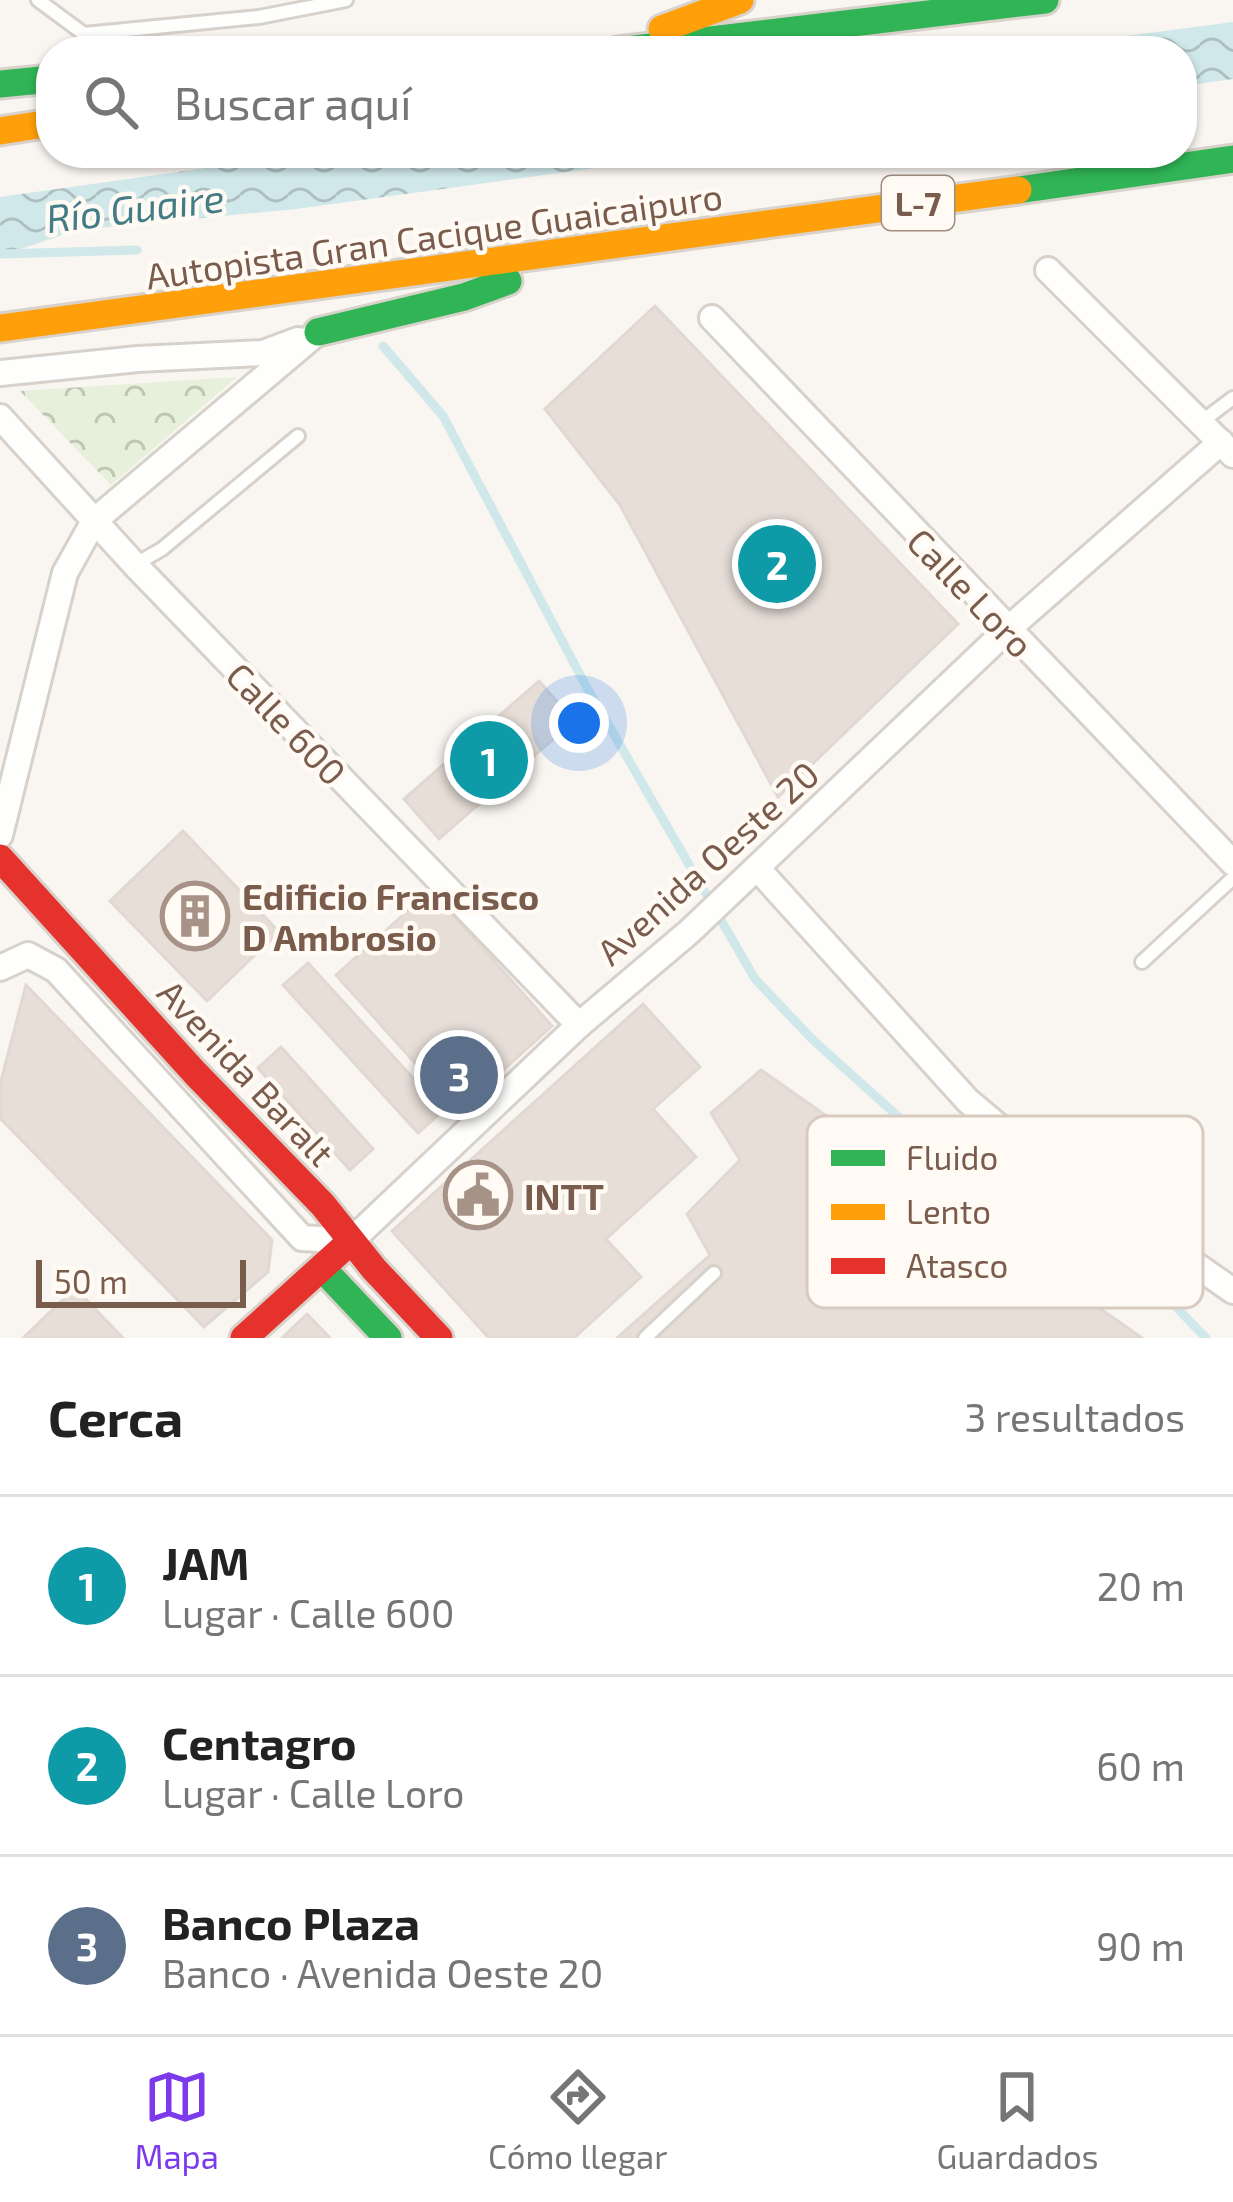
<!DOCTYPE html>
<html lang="es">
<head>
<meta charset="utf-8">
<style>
	body { margin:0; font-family:"Exo 2",sans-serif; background:#f6f6f6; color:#222 }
	.scale { position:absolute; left:36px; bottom:30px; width:210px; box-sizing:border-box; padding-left:12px; border:6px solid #7a5c4d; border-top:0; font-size:33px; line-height:42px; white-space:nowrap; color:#7a5c4d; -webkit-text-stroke:9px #fffaf3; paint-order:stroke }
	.you { position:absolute; left:579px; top:723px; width:42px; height:42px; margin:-30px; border:9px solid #fff; border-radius:50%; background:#1a73e8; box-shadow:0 0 0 18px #1a73e833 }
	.badge { display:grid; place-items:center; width:78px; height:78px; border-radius:50%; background:#7c3aed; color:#fff; font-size:39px; font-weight:700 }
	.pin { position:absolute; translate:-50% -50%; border:6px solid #fff; box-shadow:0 3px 12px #0006 }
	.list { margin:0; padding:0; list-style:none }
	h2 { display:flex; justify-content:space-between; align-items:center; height:156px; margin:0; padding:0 48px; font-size:51px }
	h2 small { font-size:39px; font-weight:400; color:#767676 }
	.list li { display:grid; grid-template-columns:78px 1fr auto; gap:36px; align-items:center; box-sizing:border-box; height:180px; padding:0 48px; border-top:3px solid #e0e0e0 }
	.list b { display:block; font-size:45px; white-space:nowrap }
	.list p { margin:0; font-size:39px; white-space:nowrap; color:#767676 }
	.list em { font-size:39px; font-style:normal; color:#767676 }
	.icon { flex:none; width:66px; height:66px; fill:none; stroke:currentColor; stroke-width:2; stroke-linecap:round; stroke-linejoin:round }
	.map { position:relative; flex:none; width:1233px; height:1338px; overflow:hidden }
	.search { position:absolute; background:#fff; box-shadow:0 3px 9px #0004; left:36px; right:36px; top:36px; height:132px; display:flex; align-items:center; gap:30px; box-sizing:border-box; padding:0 42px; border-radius:48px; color:#767676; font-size:45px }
	.sheet { height:696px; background:#fff }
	nav { display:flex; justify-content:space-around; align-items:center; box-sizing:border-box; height:168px; border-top:3px solid #e0e0e0; background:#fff; font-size:33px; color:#767676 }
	nav a { display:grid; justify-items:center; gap:6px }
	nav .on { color:#7c3aed }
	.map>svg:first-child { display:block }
	.forest { fill:url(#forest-crowns) }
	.water { fill:url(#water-waves) }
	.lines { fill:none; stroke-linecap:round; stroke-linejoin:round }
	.stream { stroke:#d0e8ea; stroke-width:9 }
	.building { fill:#e6ded7; stroke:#e2d8d2; stroke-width:3 }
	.lane-casing { stroke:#d7d1cb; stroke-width:18 }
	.street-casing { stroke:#d7d1cb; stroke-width:30 }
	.fast-casing { stroke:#d9d2cb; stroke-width:33 }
	.slow-casing { stroke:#d9d2cb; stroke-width:33 }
	.jam-casing { stroke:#d9d2cb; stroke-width:33 }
	.lane { stroke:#fefefd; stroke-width:12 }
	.street { stroke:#fefefd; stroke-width:24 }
	.fast { stroke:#30b455; stroke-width:27 }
	.slow { stroke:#ff9f0a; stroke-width:27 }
	.jam { stroke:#e5322d; stroke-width:27 }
	.labels { text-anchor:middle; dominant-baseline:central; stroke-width:9; stroke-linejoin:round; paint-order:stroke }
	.shield { fill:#fffaf3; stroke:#a28b7f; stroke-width:3 }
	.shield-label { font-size:33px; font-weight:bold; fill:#7a5c4d }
	.street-label { font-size:36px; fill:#7a5c4d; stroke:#fffaf3 }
	.poi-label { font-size:36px; font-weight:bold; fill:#7a5c4d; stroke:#fffaf3; text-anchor:start }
	.water-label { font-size:39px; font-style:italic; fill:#437c86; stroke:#fffaf3 }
	.key { fill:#fffaf3; stroke:#d7cbc1; stroke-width:3 }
	.key-label { font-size:33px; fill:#7a5c4d }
</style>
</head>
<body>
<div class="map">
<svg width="1233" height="1338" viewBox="0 0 1233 1338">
	<defs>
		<pattern id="forest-crowns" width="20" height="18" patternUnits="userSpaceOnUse" patternTransform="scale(3)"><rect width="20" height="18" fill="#e7f0db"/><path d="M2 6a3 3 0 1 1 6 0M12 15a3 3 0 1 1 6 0" fill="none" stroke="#c0c6b4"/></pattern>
		<pattern id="water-waves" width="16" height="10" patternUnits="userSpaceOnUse" patternTransform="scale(3)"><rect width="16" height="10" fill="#d0e8ea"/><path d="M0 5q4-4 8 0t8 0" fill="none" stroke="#aebfc0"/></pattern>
	</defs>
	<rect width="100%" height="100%" fill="#f9f5f0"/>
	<path class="forest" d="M237,377L111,485L20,391Z"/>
	<g class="water">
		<path d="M1233,22V79L1182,86V51H1012Z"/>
		<path d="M313,153H704L296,209L77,230L0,256V197Z"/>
	</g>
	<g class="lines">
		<g class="stream">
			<path d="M0,254L137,250"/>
			<path d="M383,346L443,416L586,686L755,979L813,1040L932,1147L989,1188L1151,1281L1206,1338"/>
		</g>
	</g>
	<g class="building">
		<path d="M655,306L958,624L778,797L620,505L545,409Z"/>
		<path d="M539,681L574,721L439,839L404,799Z"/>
		<path d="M183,831L279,932L207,1001L110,901Z"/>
		<path d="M431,890L552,1026L458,1111L336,975Z"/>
		<path d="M308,963L443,1111L418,1133L283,985Z"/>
		<path d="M26,985L272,1240L268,1272L204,1327L0,1118V1085Z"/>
		<path d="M643,1004L700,1067L653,1109L696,1157L606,1239L641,1277L574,1338H489L392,1231Z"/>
		<path d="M281,1047L373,1149L350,1170L258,1068Z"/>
		<path d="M761,1070L1142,1338H617L710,1255L687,1214L740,1160L711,1113Z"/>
		<path d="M75,1288L123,1338H23Z"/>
		<path d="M307,1314L330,1338H282Z"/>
	</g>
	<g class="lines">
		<defs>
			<g id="lane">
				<path d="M38,0L84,34L259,17L346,0"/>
				<path d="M1201,422L1233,398"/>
				<path d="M136,564L162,549L298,436"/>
				<path d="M1142,962L1233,878"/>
				<path d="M645,1338L714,1273"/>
			</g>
			<g id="street">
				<path d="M1048,270L1233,455"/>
				<path d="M712,318L1233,863"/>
				<path d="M0,373L138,359L263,353L298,340"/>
				<path d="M0,417L135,565L579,1025"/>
				<path d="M0,835L65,573L94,521L318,332"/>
				<path d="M757,868L968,1101L1005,1132L1233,1291"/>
				<path d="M0,968L28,955L56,970L302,1238L351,1241L579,1025L689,932L1007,630L1221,442"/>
			</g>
			<g id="fast">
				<path d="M618,51L1045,0"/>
				<path d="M0,84L51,79"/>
				<path d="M1018,190L1233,159"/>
				<path d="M318,332L464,297L508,281"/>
				<path d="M322,1268L388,1338"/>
			</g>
			<g id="slow">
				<path d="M662,29L740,0"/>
				<path d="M0,131L51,123"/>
				<path d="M0,328L1018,190"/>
			</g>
			<g id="jam">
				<path d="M0,858L195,1073L323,1205L374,1269L439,1338"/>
				<path d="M244,1338L351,1241"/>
			</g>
		</defs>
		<use href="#lane" class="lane-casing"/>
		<use href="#street" class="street-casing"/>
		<use href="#fast" class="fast-casing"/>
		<use href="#slow" class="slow-casing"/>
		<use href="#jam" class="jam-casing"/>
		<use href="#lane" class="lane"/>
		<use href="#street" class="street"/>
		<use href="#fast" class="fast"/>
		<use href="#slow" class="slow"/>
		<use href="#jam" class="jam"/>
	</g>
	<defs>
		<symbol id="building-ring" viewBox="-11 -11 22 22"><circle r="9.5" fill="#fffaf3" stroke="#a69286" stroke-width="1.5"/><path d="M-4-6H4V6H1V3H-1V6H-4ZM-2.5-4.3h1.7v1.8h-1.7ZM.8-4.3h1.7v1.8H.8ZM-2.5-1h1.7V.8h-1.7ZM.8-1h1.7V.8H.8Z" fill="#a69286"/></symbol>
		<symbol id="civic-ring" viewBox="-11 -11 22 22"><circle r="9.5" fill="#fffaf3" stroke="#a69286" stroke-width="1.5"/><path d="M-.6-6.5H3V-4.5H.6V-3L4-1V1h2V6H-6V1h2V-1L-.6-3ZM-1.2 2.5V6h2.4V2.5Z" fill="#a69286"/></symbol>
	</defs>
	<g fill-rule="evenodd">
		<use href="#building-ring" x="157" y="878" width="76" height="76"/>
		<use href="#civic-ring" x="440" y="1157" width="76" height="76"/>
	</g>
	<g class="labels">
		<rect class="shield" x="882" y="176" width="72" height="54" rx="9"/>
		<g class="shield-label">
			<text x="918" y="203">L-7</text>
		</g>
		<g class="street-label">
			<text transform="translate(434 235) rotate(-8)">Autopista Gran Cacique Guaicaipuro</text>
			<text transform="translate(971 592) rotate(46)">Calle Loro</text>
			<text transform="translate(287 723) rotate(46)">Calle 600</text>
			<text transform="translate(707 862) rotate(-42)">Avenida Oeste 20</text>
			<text transform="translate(247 1072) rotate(47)">Avenida Baralt</text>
		</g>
		<g class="poi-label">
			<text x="242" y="895">Edificio Francisco<tspan x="242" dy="41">D Ambrosio</tspan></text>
			<text x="524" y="1195">INTT</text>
		</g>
		<g class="water-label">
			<text transform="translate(135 207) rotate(-7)">Río Guaire</text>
		</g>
	</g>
	<rect x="807" y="1116" width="396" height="192" rx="18" class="key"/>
	<rect x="831" y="1150" width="54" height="16" fill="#30b455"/>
	<rect x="831" y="1204" width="54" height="16" fill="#ff9f0a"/>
	<rect x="831" y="1258" width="54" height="16" fill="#e5322d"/>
	<g class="key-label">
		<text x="906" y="1170">Fluido</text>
		<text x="906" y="1224">Lento</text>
		<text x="906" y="1278">Atasco</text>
	</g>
</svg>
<div class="scale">50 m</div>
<div class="you"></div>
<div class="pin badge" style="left:489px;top:760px;background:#0f9aa8">1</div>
<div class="pin badge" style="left:777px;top:564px;background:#0f9aa8">2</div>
<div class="pin badge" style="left:459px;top:1075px;background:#5c6f8a">3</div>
<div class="search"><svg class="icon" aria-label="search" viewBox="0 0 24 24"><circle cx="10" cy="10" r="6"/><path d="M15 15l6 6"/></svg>Buscar aquí</div>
</div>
<section class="sheet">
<h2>Cerca<small>3 resultados</small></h2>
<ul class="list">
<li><span class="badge" style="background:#0f9aa8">1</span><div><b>JAM</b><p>Lugar · Calle 600</p></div><em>20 m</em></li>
<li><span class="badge" style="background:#0f9aa8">2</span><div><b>Centagro</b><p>Lugar · Calle Loro</p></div><em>60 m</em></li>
<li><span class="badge" style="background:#5c6f8a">3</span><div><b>Banco Plaza</b><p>Banco · Avenida Oeste 20</p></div><em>90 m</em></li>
</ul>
</section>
<nav>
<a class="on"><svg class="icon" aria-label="map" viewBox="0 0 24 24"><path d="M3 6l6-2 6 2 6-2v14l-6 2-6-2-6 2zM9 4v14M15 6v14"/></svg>Mapa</a>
<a><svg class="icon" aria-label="directions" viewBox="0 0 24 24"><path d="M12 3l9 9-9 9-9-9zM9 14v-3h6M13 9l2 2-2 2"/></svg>Cómo llegar</a>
<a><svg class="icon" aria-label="saved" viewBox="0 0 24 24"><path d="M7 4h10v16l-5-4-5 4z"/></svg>Guardados</a>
</nav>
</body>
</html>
